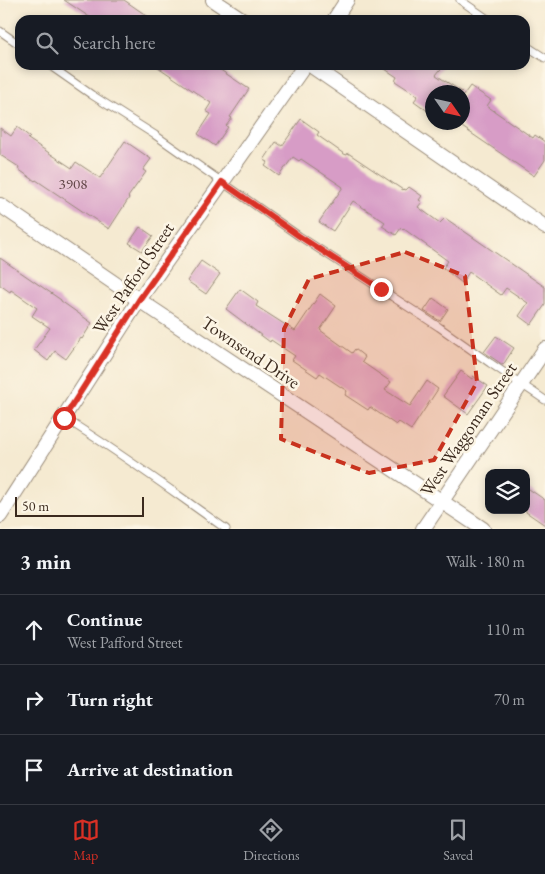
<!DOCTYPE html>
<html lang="en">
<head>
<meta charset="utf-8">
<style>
	body { margin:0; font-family:"EB Garamond",serif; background:#242831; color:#f1f3f6 }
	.controls { position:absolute; right:15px; bottom:15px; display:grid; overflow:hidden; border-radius:10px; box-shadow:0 2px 8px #0003 }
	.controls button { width:45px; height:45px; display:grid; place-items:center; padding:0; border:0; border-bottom:1px solid #363941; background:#171b24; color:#f1f3f6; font:25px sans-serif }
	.compass { position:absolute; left:425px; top:85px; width:45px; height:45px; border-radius:50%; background:#171b24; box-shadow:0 2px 8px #0003; rotate:124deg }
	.scale { position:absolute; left:15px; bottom:12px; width:129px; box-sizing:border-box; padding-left:5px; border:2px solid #3b2a1e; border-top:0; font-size:14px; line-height:18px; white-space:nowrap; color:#3b2a1e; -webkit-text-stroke:4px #fcf5e5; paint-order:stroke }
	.stop { position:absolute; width:15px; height:15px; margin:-11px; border:4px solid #d93025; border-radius:50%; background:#fff }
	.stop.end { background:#d93025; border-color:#fff; box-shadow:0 1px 5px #0008 }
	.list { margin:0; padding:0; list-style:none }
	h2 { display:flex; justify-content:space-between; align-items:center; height:65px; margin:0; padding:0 20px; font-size:21px }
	h2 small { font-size:16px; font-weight:400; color:#9ea1a6 }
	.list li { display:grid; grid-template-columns:32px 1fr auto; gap:15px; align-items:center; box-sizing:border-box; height:70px; padding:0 20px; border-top:1px solid #363941 }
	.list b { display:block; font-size:19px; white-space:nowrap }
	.list p { margin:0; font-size:16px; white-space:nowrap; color:#9ea1a6 }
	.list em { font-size:16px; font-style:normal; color:#9ea1a6 }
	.icon { flex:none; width:28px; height:28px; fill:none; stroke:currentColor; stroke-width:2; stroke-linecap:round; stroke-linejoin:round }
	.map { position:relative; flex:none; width:545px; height:529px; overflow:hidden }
	.search { position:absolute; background:#171b24; box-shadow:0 2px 8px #0003; left:15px; right:15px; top:15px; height:55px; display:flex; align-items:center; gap:12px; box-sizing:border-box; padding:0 18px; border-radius:15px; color:#9ea1a6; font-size:19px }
	.sheet { height:275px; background:#171b24 }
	nav { display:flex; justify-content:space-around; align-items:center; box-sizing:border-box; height:70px; border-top:1px solid #363941; background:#171b24; font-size:14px; color:#9ea1a6 }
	nav a { display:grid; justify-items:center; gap:2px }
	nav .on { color:#d93025 }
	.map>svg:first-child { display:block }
	.building { fill:#d79cc6 }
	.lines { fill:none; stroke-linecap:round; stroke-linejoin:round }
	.service-casing { stroke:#988a78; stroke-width:9 }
	.minor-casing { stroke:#988a78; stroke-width:16 }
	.service { stroke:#fff; stroke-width:7 }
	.minor { stroke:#fff; stroke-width:14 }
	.route { stroke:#d93025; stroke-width:6 }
	.marked { fill:#c8321e; fill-opacity:0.2; stroke:#c8321e; stroke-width:4; stroke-dasharray:10 6; stroke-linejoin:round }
	.labels { text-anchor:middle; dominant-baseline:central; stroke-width:5; stroke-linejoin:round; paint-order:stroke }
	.number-label { font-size:15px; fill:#624648 }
	.street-label { font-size:18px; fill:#3b2a1e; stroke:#fcf5e5 }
</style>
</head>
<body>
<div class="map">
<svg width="545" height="529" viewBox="0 0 545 529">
	<rect width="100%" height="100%" fill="#fcf5e5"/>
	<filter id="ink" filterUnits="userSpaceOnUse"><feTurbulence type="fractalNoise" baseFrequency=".02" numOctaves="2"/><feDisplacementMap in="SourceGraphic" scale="10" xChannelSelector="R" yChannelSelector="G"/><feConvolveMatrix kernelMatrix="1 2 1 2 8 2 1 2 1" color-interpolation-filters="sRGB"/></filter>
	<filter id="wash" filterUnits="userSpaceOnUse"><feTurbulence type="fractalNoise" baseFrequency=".0096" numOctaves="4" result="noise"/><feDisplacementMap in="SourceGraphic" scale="20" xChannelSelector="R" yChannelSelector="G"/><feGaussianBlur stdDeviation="1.12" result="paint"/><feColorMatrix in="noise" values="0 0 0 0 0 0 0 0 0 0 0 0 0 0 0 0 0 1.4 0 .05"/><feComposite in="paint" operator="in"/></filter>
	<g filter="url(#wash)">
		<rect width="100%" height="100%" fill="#f5ead1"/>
		<g id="blocks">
			<g class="building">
				<path d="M64,0H124L153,20H94Z"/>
				<path d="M155,65H213L249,89L230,117L232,118L226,126L228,127L215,146L198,134L211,114L206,111L211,103Z"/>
				<path d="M379,65H444L436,75L462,92H432V114L414,101L418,96L395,81L397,77Z"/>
				<path d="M470,86L491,100L487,106L533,138L535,135L545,142V160L534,176L462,127V97Z"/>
				<path d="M301,119L319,132L317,135L344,154L347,155L348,153L403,190L404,189L406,190L409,187L422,196L419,200L422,202L418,207L440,223L445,218L545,287V305L531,325L519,316L528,303L506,288L501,295L469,272L462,283L443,268L448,261L404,229L403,230L401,228L396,235L382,226L385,222L353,201L333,231L319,222L343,187L301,159L299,161L293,157L279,176L265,166L268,162L264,160L276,142L282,146Z"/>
				<path d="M17,127L30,137L28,139L72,168L76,162L100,178L125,141L151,159L143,170L146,172L128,197L129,198L109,229L36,180L35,181L18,169L19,167L0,155V128L11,136Z"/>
				<path d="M140,227L153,236L142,251L129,243Z"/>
				<path d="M0,258L61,300V301L92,323L82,339L81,338L66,359L55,351L48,361L34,350L50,328L32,316L37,308L11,290L10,292L0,285Z"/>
				<path d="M201,261L220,274L206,294L187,281Z"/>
				<path d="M240,289L258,302L256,306L295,331L320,294L336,306L320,330L352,353L355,349L365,357L362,362L391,382L385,390L410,406L427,381L438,389L411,430L399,422L396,425L370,407L368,410L345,395L347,391L320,373L317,377L292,360L295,356L271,340L270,342L226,309Z"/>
				<path d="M433,298L448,309L440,321L424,311Z"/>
				<path d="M496,336L514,348L503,365L484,352Z"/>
				<path d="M461,371L472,379L473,376L488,386L468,414L443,396Z"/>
				<path d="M526,487L545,500V525L526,512Z"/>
			</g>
		</g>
	</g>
	<g filter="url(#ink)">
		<use href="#blocks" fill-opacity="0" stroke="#988a78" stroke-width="1"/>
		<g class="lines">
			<defs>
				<g id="service">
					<path d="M460,0L489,20"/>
					<path d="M0,31L20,45"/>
					<path d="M525,45L545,58"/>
					<path d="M49,65L92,95L155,135L299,236L439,327L490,363L545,400"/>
					<path d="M64,418C120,452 172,491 226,529"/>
				</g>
				<g id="minor">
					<path d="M213,0L243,20"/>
					<path d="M334,20L347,0"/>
					<path d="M310,65L545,227"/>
					<path d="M0,205L139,300L483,529"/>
					<path d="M0,516L139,300L305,65"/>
					<path d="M423,529L545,349"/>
				</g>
			</defs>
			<use href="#service" class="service-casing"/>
			<use href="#minor" class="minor-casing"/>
			<use href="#service" class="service"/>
			<use href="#minor" class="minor"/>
		</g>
	</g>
	<g class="lines" filter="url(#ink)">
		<path class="route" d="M64,418L139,300L222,182L299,236L381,289"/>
	</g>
	<path class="marked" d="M405,252L465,276L477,382L434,460L369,473L281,439L284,329L309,279Z"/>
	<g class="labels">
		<g class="number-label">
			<text x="73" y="183">3908</text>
		</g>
		<g class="street-label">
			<text transform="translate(133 278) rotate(-56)">West Pafford Street</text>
			<text transform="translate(251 352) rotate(34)">Townsend Drive</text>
			<text transform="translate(468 429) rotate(-56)">West Waggoman Street</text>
		</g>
	</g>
</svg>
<div class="controls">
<button><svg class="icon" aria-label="layers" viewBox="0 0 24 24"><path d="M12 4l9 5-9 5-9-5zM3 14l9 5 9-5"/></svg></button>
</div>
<svg class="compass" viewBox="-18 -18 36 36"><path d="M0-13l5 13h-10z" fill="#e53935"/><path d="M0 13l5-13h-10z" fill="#9ea1a6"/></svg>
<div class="scale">50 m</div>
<div class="stop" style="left:64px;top:418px"></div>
<div class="stop end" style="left:381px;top:289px"></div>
<div class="search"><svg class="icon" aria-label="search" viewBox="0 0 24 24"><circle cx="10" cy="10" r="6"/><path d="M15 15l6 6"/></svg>Search here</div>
</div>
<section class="sheet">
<h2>3 min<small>Walk · 180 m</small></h2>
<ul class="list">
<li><svg class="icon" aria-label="ahead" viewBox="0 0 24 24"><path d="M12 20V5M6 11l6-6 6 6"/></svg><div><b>Continue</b><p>West Pafford Street</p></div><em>110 m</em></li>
<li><svg class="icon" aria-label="right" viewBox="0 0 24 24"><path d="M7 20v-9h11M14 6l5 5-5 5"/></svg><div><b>Turn right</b></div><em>70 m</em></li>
<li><svg class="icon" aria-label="arrive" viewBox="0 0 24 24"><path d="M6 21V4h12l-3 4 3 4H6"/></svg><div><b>Arrive at destination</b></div></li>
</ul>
</section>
<nav>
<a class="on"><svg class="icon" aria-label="map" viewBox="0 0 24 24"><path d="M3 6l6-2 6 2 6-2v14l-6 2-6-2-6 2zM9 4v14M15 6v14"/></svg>Map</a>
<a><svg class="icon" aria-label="directions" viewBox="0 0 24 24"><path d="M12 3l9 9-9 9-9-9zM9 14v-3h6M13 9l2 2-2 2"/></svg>Directions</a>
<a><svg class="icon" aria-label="saved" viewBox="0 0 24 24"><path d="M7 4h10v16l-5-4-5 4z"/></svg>Saved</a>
</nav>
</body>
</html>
